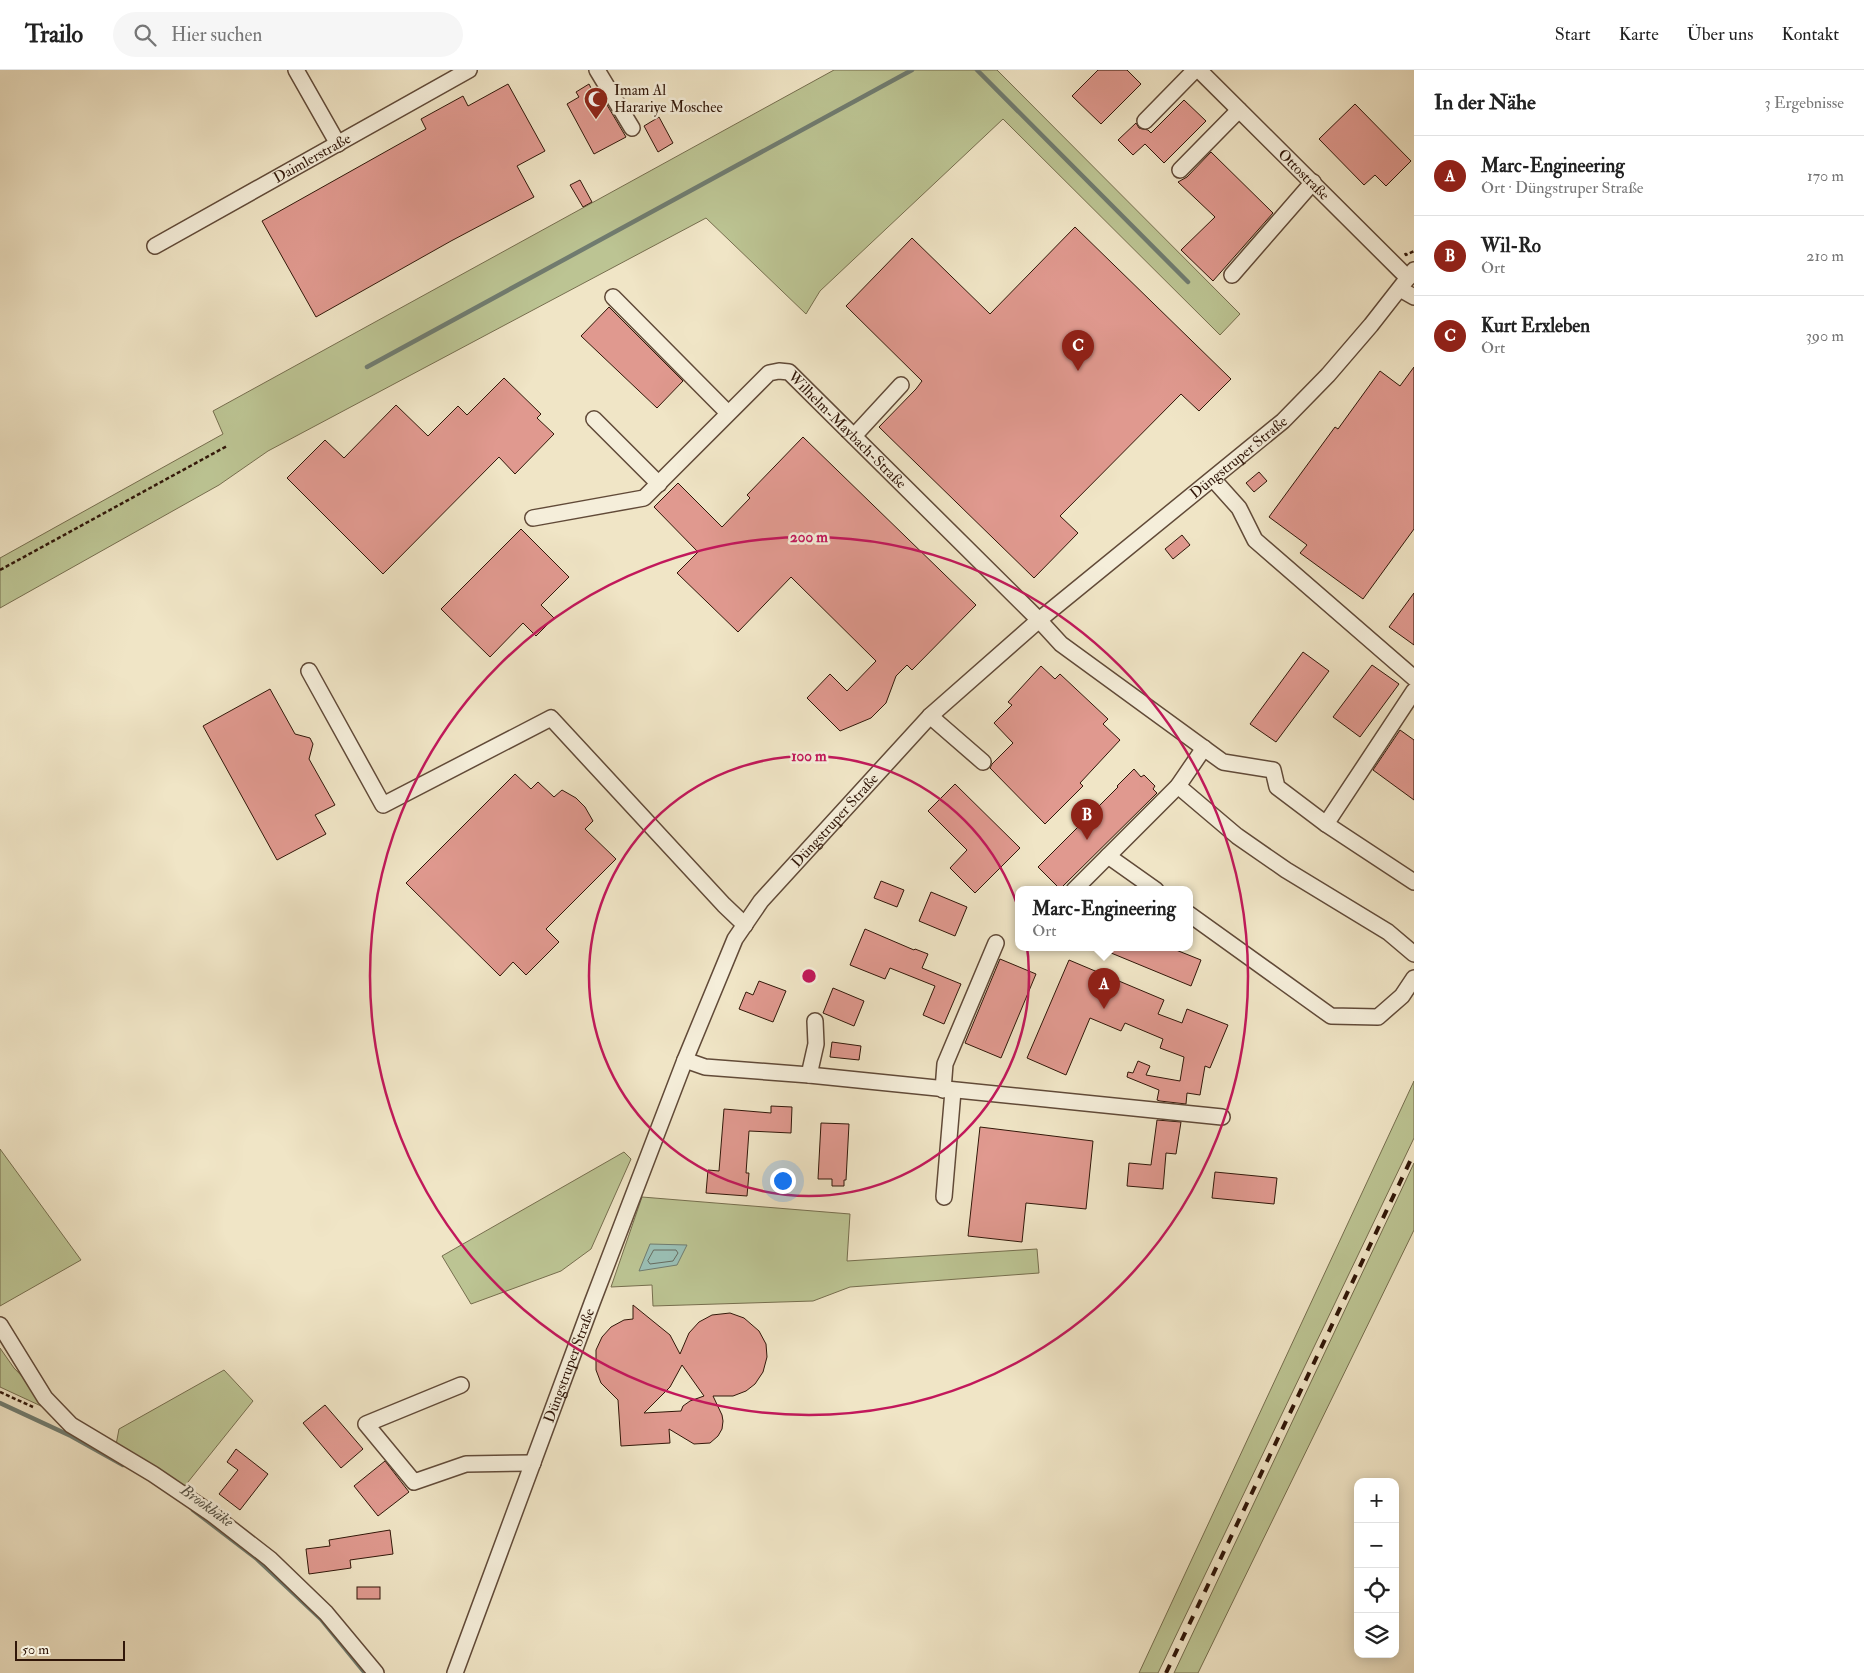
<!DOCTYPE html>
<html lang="de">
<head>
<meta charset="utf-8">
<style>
	body { margin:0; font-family:"IM FELL Double Pica",serif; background:#f6f6f6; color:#222 }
	.controls { position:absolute; right:15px; bottom:15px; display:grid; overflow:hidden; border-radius:10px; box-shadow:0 2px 12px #0003 }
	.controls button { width:45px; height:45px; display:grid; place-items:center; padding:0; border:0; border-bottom:1px solid #e0e0e0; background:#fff; color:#222; font:25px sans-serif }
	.scale { position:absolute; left:15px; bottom:12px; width:110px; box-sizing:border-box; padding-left:5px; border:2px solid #311709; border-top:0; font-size:14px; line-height:18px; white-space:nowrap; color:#311709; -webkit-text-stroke:4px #f5eeda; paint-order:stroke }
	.you { position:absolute; left:782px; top:1110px; width:18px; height:18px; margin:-12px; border:4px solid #fff; border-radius:50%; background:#1a73e8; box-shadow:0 0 0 8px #1a73e833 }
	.badge { display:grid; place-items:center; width:32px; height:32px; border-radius:50%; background:#8f2418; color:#fff; font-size:16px; font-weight:700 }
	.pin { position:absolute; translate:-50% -41px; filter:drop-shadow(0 1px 2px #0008) }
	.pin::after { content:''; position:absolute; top:26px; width:18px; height:15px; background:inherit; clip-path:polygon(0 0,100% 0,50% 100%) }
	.popup { position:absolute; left:1015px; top:816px; width:178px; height:65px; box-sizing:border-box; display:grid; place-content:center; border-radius:10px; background:#fff; filter:drop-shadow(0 1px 4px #0005); font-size:16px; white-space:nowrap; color:#767676 }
	.popup b { font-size:19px; color:#222 }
	.popup::after { content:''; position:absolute; left:50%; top:100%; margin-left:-10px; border:10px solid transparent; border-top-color:#fff }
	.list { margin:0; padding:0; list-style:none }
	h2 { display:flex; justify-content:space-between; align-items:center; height:65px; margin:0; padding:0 20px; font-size:21px }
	h2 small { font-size:16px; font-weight:400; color:#767676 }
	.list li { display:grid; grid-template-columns:32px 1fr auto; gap:15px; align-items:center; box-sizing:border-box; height:80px; padding:0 20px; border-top:1px solid #e0e0e0 }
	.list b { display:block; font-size:19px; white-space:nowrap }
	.list p { margin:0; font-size:16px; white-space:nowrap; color:#767676 }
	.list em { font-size:16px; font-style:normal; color:#767676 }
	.icon { flex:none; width:28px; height:28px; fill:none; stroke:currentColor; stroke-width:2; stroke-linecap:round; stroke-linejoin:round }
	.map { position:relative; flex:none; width:1414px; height:1603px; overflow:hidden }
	header { display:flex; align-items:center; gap:30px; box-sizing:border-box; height:70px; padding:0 25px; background:#fff; border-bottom:1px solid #e0e0e0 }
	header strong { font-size:24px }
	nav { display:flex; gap:28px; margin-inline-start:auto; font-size:18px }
	.search { width:350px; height:45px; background:#f6f6f6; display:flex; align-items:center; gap:12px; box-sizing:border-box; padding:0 18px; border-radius:28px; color:#767676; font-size:19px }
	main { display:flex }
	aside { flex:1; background:#fff }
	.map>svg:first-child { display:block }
	.green { fill:#bcc493; stroke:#766e4e }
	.water { fill:#9abfb5; stroke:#707c70 }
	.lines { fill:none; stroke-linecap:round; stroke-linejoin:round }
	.shore { stroke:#666b5f; stroke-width:1 }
	.stream { stroke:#707c70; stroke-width:4.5 }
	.building { fill:#e0998f; stroke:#311709; fill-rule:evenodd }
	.minor-casing { stroke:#614a38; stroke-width:18 }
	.path { stroke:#311709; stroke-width:2.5; stroke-dasharray:4 2.5; stroke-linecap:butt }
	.minor { stroke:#f5eeda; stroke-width:15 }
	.rail { stroke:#311709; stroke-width:4; stroke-dasharray:9 9; stroke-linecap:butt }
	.ring { fill:none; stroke:#c2185b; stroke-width:2.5 }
	.labels { text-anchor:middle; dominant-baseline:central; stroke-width:5; stroke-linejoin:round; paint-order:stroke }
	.poi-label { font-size:15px; fill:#311709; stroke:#f5eeda; text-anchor:start }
	.street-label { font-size:15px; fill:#311709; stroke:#f5eeda }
	.water-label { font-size:16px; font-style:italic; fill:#565245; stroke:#f5eeda }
	.centre { fill:#c2185b; stroke:#f5eeda; stroke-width:2.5 }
	.ring-label { font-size:15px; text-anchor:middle; font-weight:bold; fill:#c2185b; stroke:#f5eeda; stroke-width:5; stroke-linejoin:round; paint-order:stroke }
</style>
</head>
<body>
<header>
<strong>Trailo</strong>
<div class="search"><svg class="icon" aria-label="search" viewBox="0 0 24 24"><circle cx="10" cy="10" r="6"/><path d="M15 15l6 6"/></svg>Hier suchen</div>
<nav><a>Start</a><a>Karte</a><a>Über uns</a><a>Kontakt</a></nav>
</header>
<main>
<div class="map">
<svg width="1414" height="1603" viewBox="0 0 1414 1603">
	<rect width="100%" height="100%" fill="#f0e5c6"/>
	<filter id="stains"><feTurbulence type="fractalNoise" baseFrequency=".004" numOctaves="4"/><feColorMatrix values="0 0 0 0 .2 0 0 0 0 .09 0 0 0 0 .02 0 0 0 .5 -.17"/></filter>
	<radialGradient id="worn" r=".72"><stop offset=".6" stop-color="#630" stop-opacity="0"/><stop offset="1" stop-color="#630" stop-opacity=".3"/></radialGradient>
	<g class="green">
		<path d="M834,0H997L1240,244L1220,265L1003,49L820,221L806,244L706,148L268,381L219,415L0,538V488L223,364L213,341Z"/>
		<path d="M1414,1011V1068L1158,1603H1139Z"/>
		<path d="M0,1079L81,1190L0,1236Z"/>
		<path d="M624,1082L631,1089L591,1179L561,1201L471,1234L442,1186Z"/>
		<path d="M1414,1093V1160L1198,1603H1174Z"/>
		<path d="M642,1127L850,1144L847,1191L1037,1179L1039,1203L850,1217L813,1231L653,1236L652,1215L611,1217Z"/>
		<path d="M0,1278L14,1298L40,1325L41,1336L0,1317Z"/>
		<path d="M224,1300L253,1331L184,1417L116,1375L119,1359Z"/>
	</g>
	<path class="water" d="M650,1174L687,1175L677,1195L639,1201Z"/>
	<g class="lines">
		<path class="shore" d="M654,1180H676L678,1183L673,1191L650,1194L648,1191Z"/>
		<g class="stream">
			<path d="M977,0L1188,212"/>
			<path d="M367,297L912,0"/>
			<path d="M0,1333L71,1366L123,1395"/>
			<path d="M193,1440L257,1489L321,1549L365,1603"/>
		</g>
	</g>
	<g class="building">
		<path d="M1098,0H1127L1141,14L1101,54L1072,26Z"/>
		<path d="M508,14L545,81L517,96L534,127L451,171L316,247L262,151L426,59L421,49L463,26L468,36Z"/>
		<path d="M589,14L592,20L597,18L626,67L594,84L567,34L579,27L576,22Z"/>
		<path d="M1184,30L1206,51L1164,93L1145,74L1133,85L1118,70L1136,53L1139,58L1148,60L1151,63Z"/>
		<path d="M1355,34L1411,91L1386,116L1375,105L1364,115L1319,69Z"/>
		<path d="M659,47L673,73L658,82L644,56Z"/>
		<path d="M1211,82L1273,143L1213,211L1181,180L1215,147L1178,112L1187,107Z"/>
		<path d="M580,110L592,132L583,137L570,115Z"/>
		<path d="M1075,157L1231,309L1199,341L1181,324L1060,446L1078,463L1034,508L879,357L916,319L922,311L846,236L912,168L990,244Z"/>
		<path d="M609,237L683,311L657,338L581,266Z"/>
		<path d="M1414,297V459L1363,529L1300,483L1307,475L1269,447L1335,357L1338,359L1380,301L1400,316Z"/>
		<path d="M504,308L541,344L537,348L554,364L515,404L499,387L383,504L287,408L325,370L344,388L396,335L428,366L458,336L467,345Z"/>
		<path d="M803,367L976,535L912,600L907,595L896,606L886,633L871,648L840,661L807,628L830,604L847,621L876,591L791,507L738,562L677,503L698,482L654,437L678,413L722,457L750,428L747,425Z"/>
		<path d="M1259,402L1267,411L1254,422L1246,413Z"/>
		<path d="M521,459L569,507L541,535L554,548L536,566L523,553L490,587L441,539Z"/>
		<path d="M1182,465L1190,475L1173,489L1165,479Z"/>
		<path d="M1414,523V575L1389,557Z"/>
		<path d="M1303,582L1329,601L1276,672L1250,654Z"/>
		<path d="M1372,595L1399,614L1360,667L1333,647Z"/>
		<path d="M1041,596L1055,609L1060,604L1108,649L1103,654L1120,670L1080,713L1083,716L1045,754L990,698L992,694L1013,673L994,653L1012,635L1008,632Z"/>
		<path d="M270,619L295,664L310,668L313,674L309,689L335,735L315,745L326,764L277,790L203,656Z"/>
		<path d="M1400,660L1414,670V730L1373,700Z"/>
		<path d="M1134,699L1141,707L1144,705L1155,716L1153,719L1157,723L1060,819L1038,797L1118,717L1117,716Z"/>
		<path d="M515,704L531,719L538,712L554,727L562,720L576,728L585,737L593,751L585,759L616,789L546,859L559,872L526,905L513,892L500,906L406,813Z"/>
		<path d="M955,714L1020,778L975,823L950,798L967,780L928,741Z"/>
		<path d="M881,811L904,820L897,837L874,828Z"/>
		<path d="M931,822L967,837L955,866L919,851Z"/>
		<path d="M865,859L914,880L915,879L928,884L922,898L961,914L944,954L923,945L935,916L890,898L885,909L850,895Z"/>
		<path d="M1099,878H1171L1201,890L1191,916Z"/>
		<path d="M1000,889L1036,904L1001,988L965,973Z"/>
		<path d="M1069,890L1164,930L1158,944L1182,953L1187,939L1228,955L1210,998L1205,996L1200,1025L1187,1023L1186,1034L1160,1031L1157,1030L1159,1020L1127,1007L1128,1002L1133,1003L1138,991L1150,996L1146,1005L1180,1011L1184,987L1160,978L1163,969L1125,953L1121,961L1090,948L1066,1005L1027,988Z"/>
		<path d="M759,911L786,921L773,952L739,939L746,922L753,925Z"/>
		<path d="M833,918L864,931L854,956L823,943Z"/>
		<path d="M832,972L861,976L859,990L830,987Z"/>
		<path d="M771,1036L792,1037L791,1063L749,1061L746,1103H749L747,1126L706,1123L708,1100L719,1101L724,1039L771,1043Z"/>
		<path d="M1157,1050L1181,1052L1176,1084L1166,1083L1163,1119L1127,1116L1129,1093L1151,1095Z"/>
		<path d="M821,1053L849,1054L846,1110H844V1116H832V1109H818Z"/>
		<path d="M980,1057L1093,1071L1086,1139L1026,1133L1022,1172L968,1166Z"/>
		<path d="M1215,1102L1277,1108L1274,1134L1212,1128Z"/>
		<path d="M633,1235L670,1265L680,1284L689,1263L699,1252L712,1245L730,1243L744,1248L759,1261L766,1274L767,1287L763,1302L755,1314L746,1321L733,1326H713L722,1345L723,1351L722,1359L718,1366L710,1373L694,1374L669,1359L670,1373L621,1376L618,1330L601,1313L596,1300V1280L602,1267L611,1257L624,1250L633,1249ZM682,1295L704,1326L690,1331L683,1336L681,1341L644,1343L670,1317Z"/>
		<path d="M325,1335L363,1379L341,1398L303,1353Z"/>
		<path d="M236,1379L268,1404L240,1440L219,1424L238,1400L227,1392Z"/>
		<path d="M385,1391L409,1422L378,1446L354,1416Z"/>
		<path d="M390,1460L393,1484L350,1490L351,1498L309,1504L306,1479L330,1476L329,1470Z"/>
		<rect x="357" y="1517" width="23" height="12"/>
	</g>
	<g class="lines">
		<defs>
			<g id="minor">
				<path d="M296,0L338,74"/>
				<path d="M597,0L632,58"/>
				<path id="s1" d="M1199,0L1408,208"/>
				<path d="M1145,51L1195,0"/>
				<path d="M1180,100L1239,40"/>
				<path id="s2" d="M155,176L469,0"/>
				<path d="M1232,205L1313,112"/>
				<path d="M1400,219L1414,227"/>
				<path d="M613,227L728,343"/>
				<path d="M594,349L659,414"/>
				<path d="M854,366L901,315"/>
				<path d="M1213,409L1239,438L1255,470L1414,608"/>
				<path id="s3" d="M533,448L644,428L769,303L779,301L789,302L1039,550L1061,574L1223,692L1273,700L1277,717L1326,754L1414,812"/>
				<path d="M309,601L383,735L551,648L724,835L745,855"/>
				<path d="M930,646L983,692"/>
				<path d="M1178,716L1237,766L1286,800L1388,862L1414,884"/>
				<path d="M1326,754L1414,621"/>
				<path d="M1108,786L1156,820"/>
				<path d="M1074,820L1178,716L1204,678"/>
				<path d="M1189,844L1331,946L1378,947L1402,926L1414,908"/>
				<path d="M685,990L705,997L809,1005L1222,1047"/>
				<path d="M809,1005L816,974L815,951"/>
				<path d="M943,1020L945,994L996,873"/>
				<path d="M944,1127L953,1021"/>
				<path d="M0,1255L45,1328L71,1355L153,1404L212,1444L270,1489L326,1543L376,1603"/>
				<path d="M461,1315L366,1354L414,1412L466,1394L533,1393"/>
				<path id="s4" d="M455,1603L592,1233L685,990L735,869L761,831L930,646L1039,550L1283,351L1328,305L1371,255L1414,200"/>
			</g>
		</defs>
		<use href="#minor" class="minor-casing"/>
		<g class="path">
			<path d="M1405,183L1406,185L1414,181"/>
			<path d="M0,500L227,376"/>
			<path d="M0,1322L33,1337"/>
		</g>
		<use href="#minor" class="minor"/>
		<path class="rail" d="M1166,1603L1414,1083"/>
	</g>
	<g class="ring">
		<circle cx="809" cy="906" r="220"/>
		<circle cx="809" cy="906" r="439"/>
	</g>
	<defs>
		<symbol id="mosque-pin" viewBox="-11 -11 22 30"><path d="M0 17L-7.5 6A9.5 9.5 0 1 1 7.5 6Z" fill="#8f2418" stroke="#f5eeda"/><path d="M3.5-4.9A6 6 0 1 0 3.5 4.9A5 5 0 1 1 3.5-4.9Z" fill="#fff"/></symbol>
	</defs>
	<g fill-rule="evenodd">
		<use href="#mosque-pin" x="582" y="15" width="28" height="38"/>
	</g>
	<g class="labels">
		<g class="poi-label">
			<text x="614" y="20">Imam Al<tspan x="614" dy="17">Harariye Moschee</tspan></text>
		</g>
		<g class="street-label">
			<text stroke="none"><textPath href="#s2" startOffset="180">Daimlerstraße</textPath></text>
			<text stroke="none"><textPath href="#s1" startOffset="148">Ottostraße</textPath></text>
			<text stroke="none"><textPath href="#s3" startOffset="392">Wilhelm-Maybach-Straße</textPath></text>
			<text stroke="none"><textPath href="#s4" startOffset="1485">Düngstruper Straße</textPath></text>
			<text stroke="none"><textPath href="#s4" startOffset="941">Düngstruper Straße</textPath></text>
			<text stroke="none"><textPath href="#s4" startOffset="328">Düngstruper Straße</textPath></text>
		</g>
		<g class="water-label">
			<text transform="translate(207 1436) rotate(36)">Brookbäke</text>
		</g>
	</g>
	<circle cx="809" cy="906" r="8" class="centre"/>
	<g class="ring-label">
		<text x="809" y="472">200 m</text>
		<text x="809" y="691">100 m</text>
	</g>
	<rect width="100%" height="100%" filter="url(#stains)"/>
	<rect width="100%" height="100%" fill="url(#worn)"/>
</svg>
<div class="controls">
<button>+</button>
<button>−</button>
<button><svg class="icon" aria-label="locate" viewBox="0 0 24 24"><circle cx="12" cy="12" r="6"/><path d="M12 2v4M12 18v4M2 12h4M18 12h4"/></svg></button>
<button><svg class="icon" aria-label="layers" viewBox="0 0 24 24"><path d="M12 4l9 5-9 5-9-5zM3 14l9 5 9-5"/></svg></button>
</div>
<div class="scale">50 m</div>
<div class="you"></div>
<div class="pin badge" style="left:1104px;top:939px">A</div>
<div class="popup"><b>Marc-Engineering</b>Ort</div>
<div class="pin badge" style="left:1087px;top:770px">B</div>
<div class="pin badge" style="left:1078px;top:301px">C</div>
</div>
<aside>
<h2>In der Nähe<small>3 Ergebnisse</small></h2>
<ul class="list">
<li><span class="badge">A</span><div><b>Marc-Engineering</b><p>Ort · Düngstruper Straße</p></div><em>170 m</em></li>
<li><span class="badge">B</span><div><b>Wil-Ro</b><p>Ort</p></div><em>210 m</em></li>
<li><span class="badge">C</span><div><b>Kurt Erxleben</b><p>Ort</p></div><em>390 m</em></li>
</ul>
</aside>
</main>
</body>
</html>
